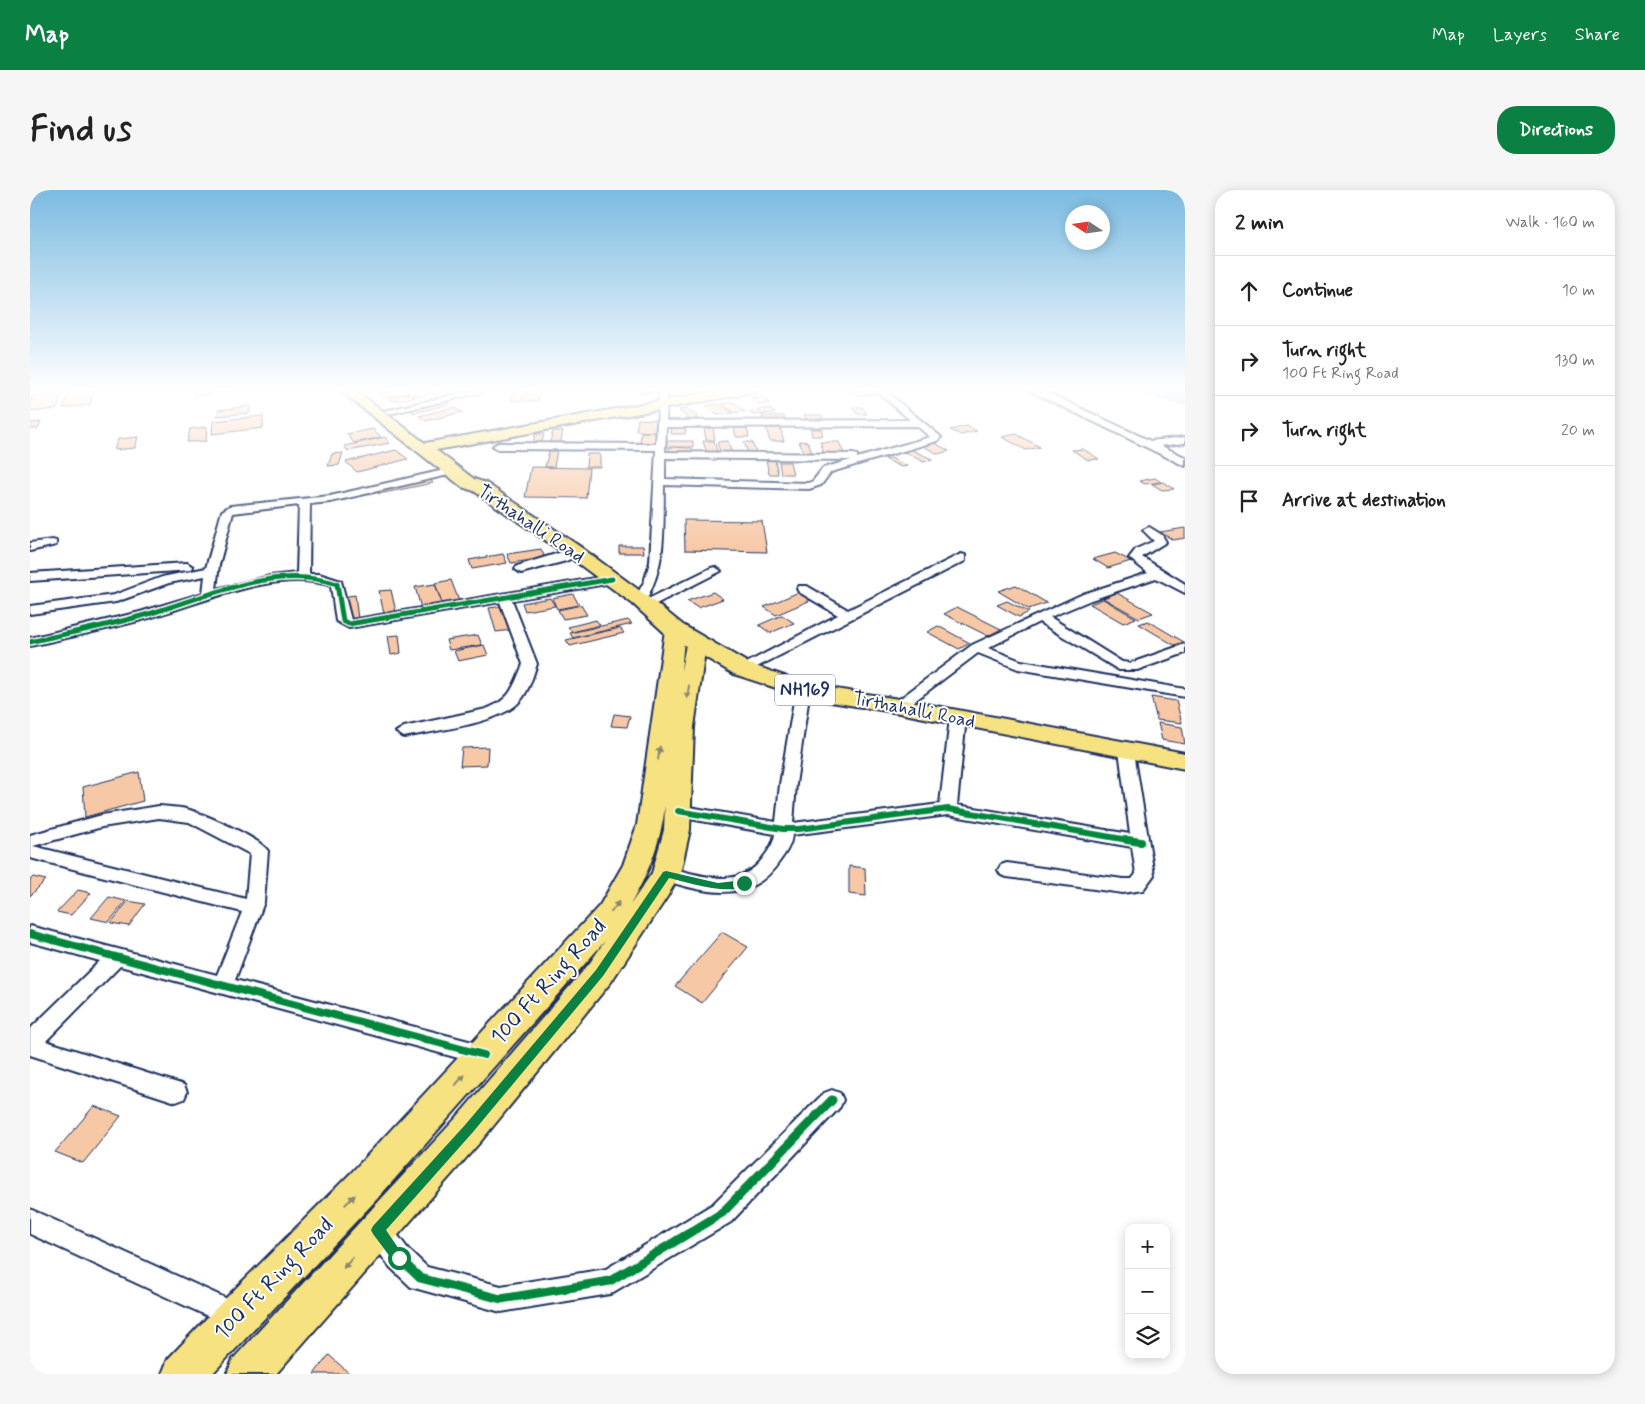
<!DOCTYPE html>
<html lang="en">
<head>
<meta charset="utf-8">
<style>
	body { margin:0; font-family:Mynerve,sans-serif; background:#f6f6f6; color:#222 }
	.controls { position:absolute; right:15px; bottom:15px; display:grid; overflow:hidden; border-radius:10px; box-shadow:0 2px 12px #0003 }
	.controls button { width:45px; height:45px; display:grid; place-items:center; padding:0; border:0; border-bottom:1px solid #e0e0e0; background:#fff; color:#222; font:25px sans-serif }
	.compass { position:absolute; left:1035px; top:15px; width:45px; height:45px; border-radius:50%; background:#fff; box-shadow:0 2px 12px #0003; rotate:282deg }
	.stop { position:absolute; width:15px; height:15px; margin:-11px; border:4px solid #0b8043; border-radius:50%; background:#fff }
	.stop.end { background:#0b8043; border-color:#fff; box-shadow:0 1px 5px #0008 }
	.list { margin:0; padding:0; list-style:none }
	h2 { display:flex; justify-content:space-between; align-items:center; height:65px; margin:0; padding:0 20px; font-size:21px }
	h2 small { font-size:16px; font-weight:400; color:#767676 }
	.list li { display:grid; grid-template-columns:32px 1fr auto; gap:15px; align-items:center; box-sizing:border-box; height:70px; padding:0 20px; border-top:1px solid #e0e0e0 }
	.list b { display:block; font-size:19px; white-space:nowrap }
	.list p { margin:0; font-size:16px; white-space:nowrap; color:#767676 }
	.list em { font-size:16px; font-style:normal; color:#767676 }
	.icon { flex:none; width:28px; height:28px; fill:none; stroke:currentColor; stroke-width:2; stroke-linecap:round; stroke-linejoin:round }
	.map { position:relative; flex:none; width:1155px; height:1184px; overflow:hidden; border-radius:20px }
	header { display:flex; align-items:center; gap:30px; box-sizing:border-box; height:70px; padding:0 25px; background:#0b8043; color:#fff }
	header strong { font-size:24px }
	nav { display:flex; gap:28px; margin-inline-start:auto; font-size:18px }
	.intro { display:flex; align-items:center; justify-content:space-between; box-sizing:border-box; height:120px; padding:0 30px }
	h1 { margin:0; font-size:35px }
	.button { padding:12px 22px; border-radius:20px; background:#0b8043; color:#fff; font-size:18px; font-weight:700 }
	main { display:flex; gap:30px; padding:0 30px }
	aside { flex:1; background:#fff; border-radius:20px; box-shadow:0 2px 12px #0003 }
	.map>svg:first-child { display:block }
	.water { fill:#7ac5da; stroke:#5489a8 }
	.building { fill:#f7c8a6; stroke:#1b2f5e }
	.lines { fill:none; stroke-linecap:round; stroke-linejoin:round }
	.minor-casing { stroke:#1b2f5e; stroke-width:4 }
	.tertiary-casing { stroke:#1b2f5e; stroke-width:4 }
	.primary-casing { stroke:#1b2f5e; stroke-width:4 }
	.trunk-casing { stroke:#1b2f5e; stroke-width:4 }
	.minor { fill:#fff; fill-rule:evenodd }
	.tertiary { fill:#fff; fill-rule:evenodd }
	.primary { fill:#f7e281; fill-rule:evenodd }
	.trunk { fill:#f7e281; fill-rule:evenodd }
	.cycleway-far3-casing { stroke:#fff; stroke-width:8 }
	.cycleway-far2-casing { stroke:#fff; stroke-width:9 }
	.cycleway-far1-casing { stroke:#fff; stroke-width:11 }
	.cycleway-casing { stroke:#fff; stroke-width:12 }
	.cycleway-far3 { stroke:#00873e; stroke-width:5 }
	.cycleway-far2 { stroke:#00873e; stroke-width:6 }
	.cycleway-far1 { stroke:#00873e; stroke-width:8 }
	.cycleway { stroke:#00873e; stroke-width:9 }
	.oneway { fill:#898870 }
	.route { fill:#0b8043 }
	.labels { text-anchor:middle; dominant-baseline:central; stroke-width:4; stroke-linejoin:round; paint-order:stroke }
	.shield { fill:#fff; stroke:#5f6d8e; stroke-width:1 }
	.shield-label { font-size:18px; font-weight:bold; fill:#1b2f5e }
	.street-label { font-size:19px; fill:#1b2f5e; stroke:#fff }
	.near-street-label { font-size:22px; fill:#1b2f5e; stroke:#fff }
</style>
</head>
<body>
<header>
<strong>Map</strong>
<nav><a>Map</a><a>Layers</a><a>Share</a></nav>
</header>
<div class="intro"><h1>Find us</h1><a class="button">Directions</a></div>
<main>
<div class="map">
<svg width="1155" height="1184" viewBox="0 0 1155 1184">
	<rect width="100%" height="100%" fill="#fff"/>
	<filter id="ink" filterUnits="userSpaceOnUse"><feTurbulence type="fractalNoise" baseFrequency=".02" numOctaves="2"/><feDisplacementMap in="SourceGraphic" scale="10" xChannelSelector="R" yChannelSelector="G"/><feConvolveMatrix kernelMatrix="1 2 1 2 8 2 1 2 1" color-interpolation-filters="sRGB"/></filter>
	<g filter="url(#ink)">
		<path class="water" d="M1090,198H1155V215Z"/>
		<g class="building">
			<path d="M163,198H229L165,206Z"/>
			<path d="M357,198H375L349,204L345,200Z"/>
			<path d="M374,198L379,202L354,208L349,204Z"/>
			<path d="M400,198L412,201L390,207L382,203Z"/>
			<path d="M425,198H452L431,203Z"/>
			<path d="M65,199L60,215L33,218L39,201Z"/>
			<path d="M497,200H510L508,211H495Z"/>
			<path d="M841,200L844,205H822L818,201Z"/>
			<path d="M484,201H495L492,211H481Z"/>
			<path d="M33,203L27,219L0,222L2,206Z"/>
			<path d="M379,203L385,207L364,211L359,208Z"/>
			<path d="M730,206L740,213L730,215L721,208Z"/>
			<path d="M415,211L420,214L384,223L379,219Z"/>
			<path d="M703,212L715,221L705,223L692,214Z"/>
			<path d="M691,214L703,223L687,225L675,216Z"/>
			<path d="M220,216V223L187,226L188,220Z"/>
			<path d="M424,217L432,222L396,231L389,226Z"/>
			<path d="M822,217H832L837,224H827Z"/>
			<path d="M739,218L745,223L724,225L719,222Z"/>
			<path d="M658,219L669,228L660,230L649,220Z"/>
			<path d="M774,225H791L795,232H778Z"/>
			<path d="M233,226V238L182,244L183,231Z"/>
			<path d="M732,226H754L756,234H734Z"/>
			<path d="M608,229L626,230L625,242L606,241Z"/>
			<path d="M11,232L8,239H0V233Z"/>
			<path d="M937,236L947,241L931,245L920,240Z"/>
			<path d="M177,237L176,251L157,252L160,239Z"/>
			<path d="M642,237L656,238L655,244H641Z"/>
			<path d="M674,238H683L685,250H676Z"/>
			<path d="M704,238H717L719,247H706Z"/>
			<path d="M736,238H750L754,251H740Z"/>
			<path d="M343,239L351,247L324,253L317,244Z"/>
			<path d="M781,239H791L793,246H782Z"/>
			<path d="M523,241H533L530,255H519Z"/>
			<path d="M611,242L626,243V255H610Z"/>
			<path d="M505,244H514L511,255H503Z"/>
			<path d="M986,244L1010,257L996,260L972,247Z"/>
			<path d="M108,247L105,258L84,260L88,249Z"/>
			<path d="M355,247L360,253L318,261L314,256Z"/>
			<rect x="636" y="251" width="27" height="6"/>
			<path d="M673,251H684L688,264H677Z"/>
			<path d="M698,251L702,264H691L687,252Z"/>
			<path d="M769,251L778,252L783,265H774Z"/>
			<path d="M714,252H722L726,263H718Z"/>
			<path d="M790,252H809L815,266H795Z"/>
			<path d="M905,253L919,261L908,264L893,256Z"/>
			<path d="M639,257L662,258L663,264L639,263Z"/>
			<path d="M1053,259L1069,269L1058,270L1042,260Z"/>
			<path d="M366,260L378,269L327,282L316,272Z"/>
			<path d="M882,260L902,269L894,272L874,262Z"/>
			<path d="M519,261H527L524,277H515Z"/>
			<path d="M313,263L309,275L298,276L302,264Z"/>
			<path d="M557,264H570V277H556Z"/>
			<path d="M861,268L877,276L871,277L855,269Z"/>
			<path d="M736,270H745L748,284H739Z"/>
			<path d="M749,272H760L763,284H751Z"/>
			<path d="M501,277L559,278L556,308L495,307Z"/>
			<path d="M1125,288L1131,292L1115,294L1109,291Z"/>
			<path d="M400,289L403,293L349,304L346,300Z"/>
			<path d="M1134,292L1144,299L1132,300L1122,294Z"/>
			<path d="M654,330L732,331L737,362L655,360Z"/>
			<path d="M1155,338V348L1143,350L1130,342Z"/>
			<path d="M589,356H613L614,363H589Z"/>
			<path d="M511,359L515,368L481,373L477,364Z"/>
			<path d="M1085,363L1101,371L1078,378L1063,369Z"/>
			<path d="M473,364L477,373L442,379L439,370Z"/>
			<path d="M421,390L429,411L412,414L405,393Z"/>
			<path d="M405,394L412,414L391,418L385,397Z"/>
			<path d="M986,395L1017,413L998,419L968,401Z"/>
			<path d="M361,400L366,422L354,424L349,401Z"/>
			<path d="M683,402L693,409L668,418L657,411Z"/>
			<path d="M769,402L781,410L746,425L734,417Z"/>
			<path d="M1087,403L1123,423L1109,428L1073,408Z"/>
			<path d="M543,404L549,415L527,419L522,408Z"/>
			<path d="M325,405L328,429L315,431L312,407Z"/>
			<path d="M520,408L525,416L495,421L492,413Z"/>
			<path d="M1073,409L1106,428L1093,433L1060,414Z"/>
			<path d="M977,411L999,422L989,427L967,415Z"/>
			<path d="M551,415L557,425L533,429L528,420Z"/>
			<path d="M474,416L481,440L466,442L459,418Z"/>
			<path d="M927,417L971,439L958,446L914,424Z"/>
			<path d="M752,425L764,433L740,443L729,435Z"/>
			<path d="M566,430L570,435L542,442L538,437Z"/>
			<path d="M598,430L602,434L543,448L540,443Z"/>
			<path d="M1118,431L1154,452L1144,455L1109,434Z"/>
			<path d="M908,436L940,453L929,459L897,442Z"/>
			<path d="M590,438L594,443L540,456L536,450Z"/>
			<path d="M369,445L371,463L361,465L358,446Z"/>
			<path d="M448,445L452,455L419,460L416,450Z"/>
			<path d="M454,455L458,465L428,471L424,461Z"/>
			<path d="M1121,507L1146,511L1152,533L1127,530Z"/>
			<path d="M584,524L600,526L597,537L581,536Z"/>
			<path d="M1128,533L1152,537L1155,554L1132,550Z"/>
			<path d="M458,557L457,575L430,576L432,558Z"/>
			<path d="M109,582L113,611L55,627L53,597Z"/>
			<path d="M819,676L835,678L836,706L819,704Z"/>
			<path d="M3,687L16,690L0,706V690Z"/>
			<path d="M48,700L61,703L41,725L27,722Z"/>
			<path d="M79,707L96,711L79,732L61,728Z"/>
			<path d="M98,711L115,714L99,736L81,733Z"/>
			<path d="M692,742L718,757L672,813L645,796Z"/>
			<path d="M64,916L91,926L53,973L25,962Z"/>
			<path d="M299,1165L320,1184H284Z"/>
		</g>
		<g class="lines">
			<defs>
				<g id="minor">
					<path d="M455,198H470L359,224L354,221Z"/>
					<path d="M606,198H637L636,231L880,230L843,198H852L911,247L907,251L801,282L791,295L779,299L634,295C633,337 637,372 616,410L681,378L685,377L691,381L616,419L604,410L614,392L620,372L626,260L468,259L463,256L468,253L626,254L629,201H610ZM887,236L900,247L827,268V265L823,264L635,262L636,237ZM635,268L821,270L793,278L783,291L778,293L635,289Z"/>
					<path d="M1155,247V253L1120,257L1115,254L1120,251Z"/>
					<path d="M423,278L427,279V283L300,312L280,314L279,384H289L311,391L321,430L582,385L586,386L588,389L582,393L482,410L507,474C502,488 498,505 486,515C464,534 403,541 374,547L366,542L374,537L456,519C481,509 483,498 493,474L470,412L319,438L306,431L301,396C246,378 173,413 119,428C80,439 40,447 0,456V448L110,422L173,403L175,386L139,393L86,412L0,424V416L84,405L132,387L176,378L192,321L200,316L300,306ZM269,315L267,383L240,386L186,399L189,375L203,323Z"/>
					<path d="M1119,337L1132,345L1136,352L1112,367L1155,394V403L1126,388L1061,410L1020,427L1092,472L1101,473L1155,454V463L1107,480H1089L1009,432L958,458L991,471L1155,499V507L988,479L948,463L874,519H864L862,516L864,513L942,455L1053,404L1118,383L1099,368L1106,359L1124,351L1113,340Z"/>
					<path d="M22,350L26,351V355L0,361V353Z"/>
					<path d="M545,358L549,359V365L536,371L491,383L485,379L487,376Z"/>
					<path d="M931,364L935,365V371L717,482L712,483L705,479L808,425L769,402L767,399L769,396H777L818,420Z"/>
					<path d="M157,373L163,377L161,380L0,391V383Z"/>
					<path d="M773,495L780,499L766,594L763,633L910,614L920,528L928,523L936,528L927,615L1100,644L1089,560L1091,556H1103L1124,685L1113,700L1093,703L977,687L971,685L968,680L971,675L977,673L1093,689H1102L1106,684L1102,657L918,625L762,645C761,656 755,664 749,672C720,716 672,702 630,689L627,684L630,679L636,677C669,685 710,701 733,668C739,660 744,653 745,644L648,627L642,625L640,621L642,617L648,615L746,632L750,594L766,499Z"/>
					<path d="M129,616C138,617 147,617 156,619C172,623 230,648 238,661L234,712L205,790L454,855L462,858L465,865L462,872L454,875L90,776L16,851L154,895L157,902L154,909L146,912L0,865V839L70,771L0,752V736L187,785L212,722L0,668V645L72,625ZM129,628L159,632L220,664L216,709L3,656L72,637Z"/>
					<path d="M802,900L810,903L813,910L810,917L701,1032L580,1104L471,1122L381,1097L360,1077L339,1049L336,1040L339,1031L348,1028L357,1031L378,1059L397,1077L471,1096L576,1079L683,1014L794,903Z"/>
					<path d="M0,1019L215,1117L219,1126L215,1135L206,1139L197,1135L0,1044Z"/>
				</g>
				<path id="tertiary" d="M994,198H1007L1155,267V276Z"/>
				<path id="primary" d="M645,434L652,436L655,440L651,481L656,454L659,450L666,448L673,450L676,454L664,537L660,640L650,684L637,707L581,792L451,951L246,1184H197L203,1169L427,927L559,774L575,751L347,1009L182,1184H132L138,1169L192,1112L321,983L570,715L593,675L607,635L635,440L638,436ZM635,616L634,640L622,683L600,715C618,684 631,652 635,616Z"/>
				<path id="trunk" d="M307,198H323L395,253L703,198H732L725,202L406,260L444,289L456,293L552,358L617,406L653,435L720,474L780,495L869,509L1155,563V579L869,523L776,508L704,484L637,445L603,414L538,366L444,301L432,297Z"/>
			</defs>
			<use href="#minor" class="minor-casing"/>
			<use href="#tertiary" class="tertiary-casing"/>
			<use href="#primary" class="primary-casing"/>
			<use href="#trunk" class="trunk-casing"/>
			<use href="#minor" class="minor"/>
			<use href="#tertiary" class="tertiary"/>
			<use href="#primary" class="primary"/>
			<use href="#trunk" class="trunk"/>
			<defs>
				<path id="cycleway-far3" d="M0,452C38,443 77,436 115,425C175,408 244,373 307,394L313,431L319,434L582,389"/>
				<path id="cycleway-far2" d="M648,621L753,639H769L918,619L1104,651"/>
				<g id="cycleway-far1">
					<path d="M1097,650L1111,652"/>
					<path d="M0,744L454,865"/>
				</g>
				<path id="cycleway" d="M348,1040L369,1068L390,1088L471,1109L580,1091L692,1023L802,910"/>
			</defs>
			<use href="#cycleway-far3" class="cycleway-far3-casing"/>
			<use href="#cycleway-far2" class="cycleway-far2-casing"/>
			<use href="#cycleway-far1" class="cycleway-far1-casing"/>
			<use href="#cycleway" class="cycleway-casing"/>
			<use href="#cycleway-far3" class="cycleway-far3"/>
			<use href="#cycleway-far2" class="cycleway-far2"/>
			<use href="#cycleway-far1" class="cycleway-far1"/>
			<use href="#cycleway" class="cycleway"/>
		</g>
		<defs><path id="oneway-solid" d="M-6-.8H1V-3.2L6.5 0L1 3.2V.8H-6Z" transform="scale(1.25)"/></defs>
		<g class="oneway">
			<use href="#oneway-solid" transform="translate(658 502) rotate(99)"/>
			<use href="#oneway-solid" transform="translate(629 563) rotate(-83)"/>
			<use href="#oneway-solid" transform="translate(585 717) rotate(-53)"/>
			<use href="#oneway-solid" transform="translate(430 890) rotate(-48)"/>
			<use href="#oneway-solid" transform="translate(320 1010) rotate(-45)"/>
			<use href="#oneway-solid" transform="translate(318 1073) rotate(132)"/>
		</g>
	</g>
	<linearGradient id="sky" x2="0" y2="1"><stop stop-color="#7cbbe2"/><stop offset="0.55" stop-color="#fff"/><stop offset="1" stop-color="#fff" stop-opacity="0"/></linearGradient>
	<rect width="1155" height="363" fill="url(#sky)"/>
	<path class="route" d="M636,681L688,693L714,690L719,693C705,708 656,692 639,688L573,786L443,942L356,1040L375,1068L373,1072L369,1074L364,1072L343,1044L341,1040L343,1036L435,935L566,780L633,682Z"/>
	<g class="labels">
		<rect class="shield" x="745" y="484.5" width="60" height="31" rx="4"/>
		<g class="shield-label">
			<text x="775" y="500">NH169</text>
		</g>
		<g class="street-label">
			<text transform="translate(501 334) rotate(34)">Tirthahalli Road</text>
			<text transform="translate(884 520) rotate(11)">Tirthahalli Road</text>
		</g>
		<g class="near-street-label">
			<text transform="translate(519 792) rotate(-48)">100 Ft Ring Road</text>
			<text transform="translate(244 1089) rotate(-46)">100 Ft Ring Road</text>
		</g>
	</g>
</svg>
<div class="controls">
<button>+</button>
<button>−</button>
<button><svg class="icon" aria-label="layers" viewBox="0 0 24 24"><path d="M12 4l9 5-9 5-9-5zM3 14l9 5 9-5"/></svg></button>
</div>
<svg class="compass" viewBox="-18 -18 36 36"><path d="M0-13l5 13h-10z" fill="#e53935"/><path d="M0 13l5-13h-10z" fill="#767676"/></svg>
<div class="stop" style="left:369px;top:1068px"></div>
<div class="stop end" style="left:714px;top:693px"></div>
</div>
<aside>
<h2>2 min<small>Walk · 160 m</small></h2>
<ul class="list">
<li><svg class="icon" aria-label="ahead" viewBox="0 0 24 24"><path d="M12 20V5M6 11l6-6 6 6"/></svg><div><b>Continue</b></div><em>10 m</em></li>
<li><svg class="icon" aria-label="right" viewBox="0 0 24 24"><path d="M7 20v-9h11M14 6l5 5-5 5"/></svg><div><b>Turn right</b><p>100 Ft Ring Road</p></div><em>130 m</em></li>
<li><svg class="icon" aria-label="right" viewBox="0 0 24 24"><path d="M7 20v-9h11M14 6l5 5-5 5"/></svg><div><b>Turn right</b></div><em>20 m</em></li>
<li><svg class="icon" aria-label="arrive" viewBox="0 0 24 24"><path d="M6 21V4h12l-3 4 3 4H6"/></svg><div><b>Arrive at destination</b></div></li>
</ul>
</aside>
</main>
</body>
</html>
